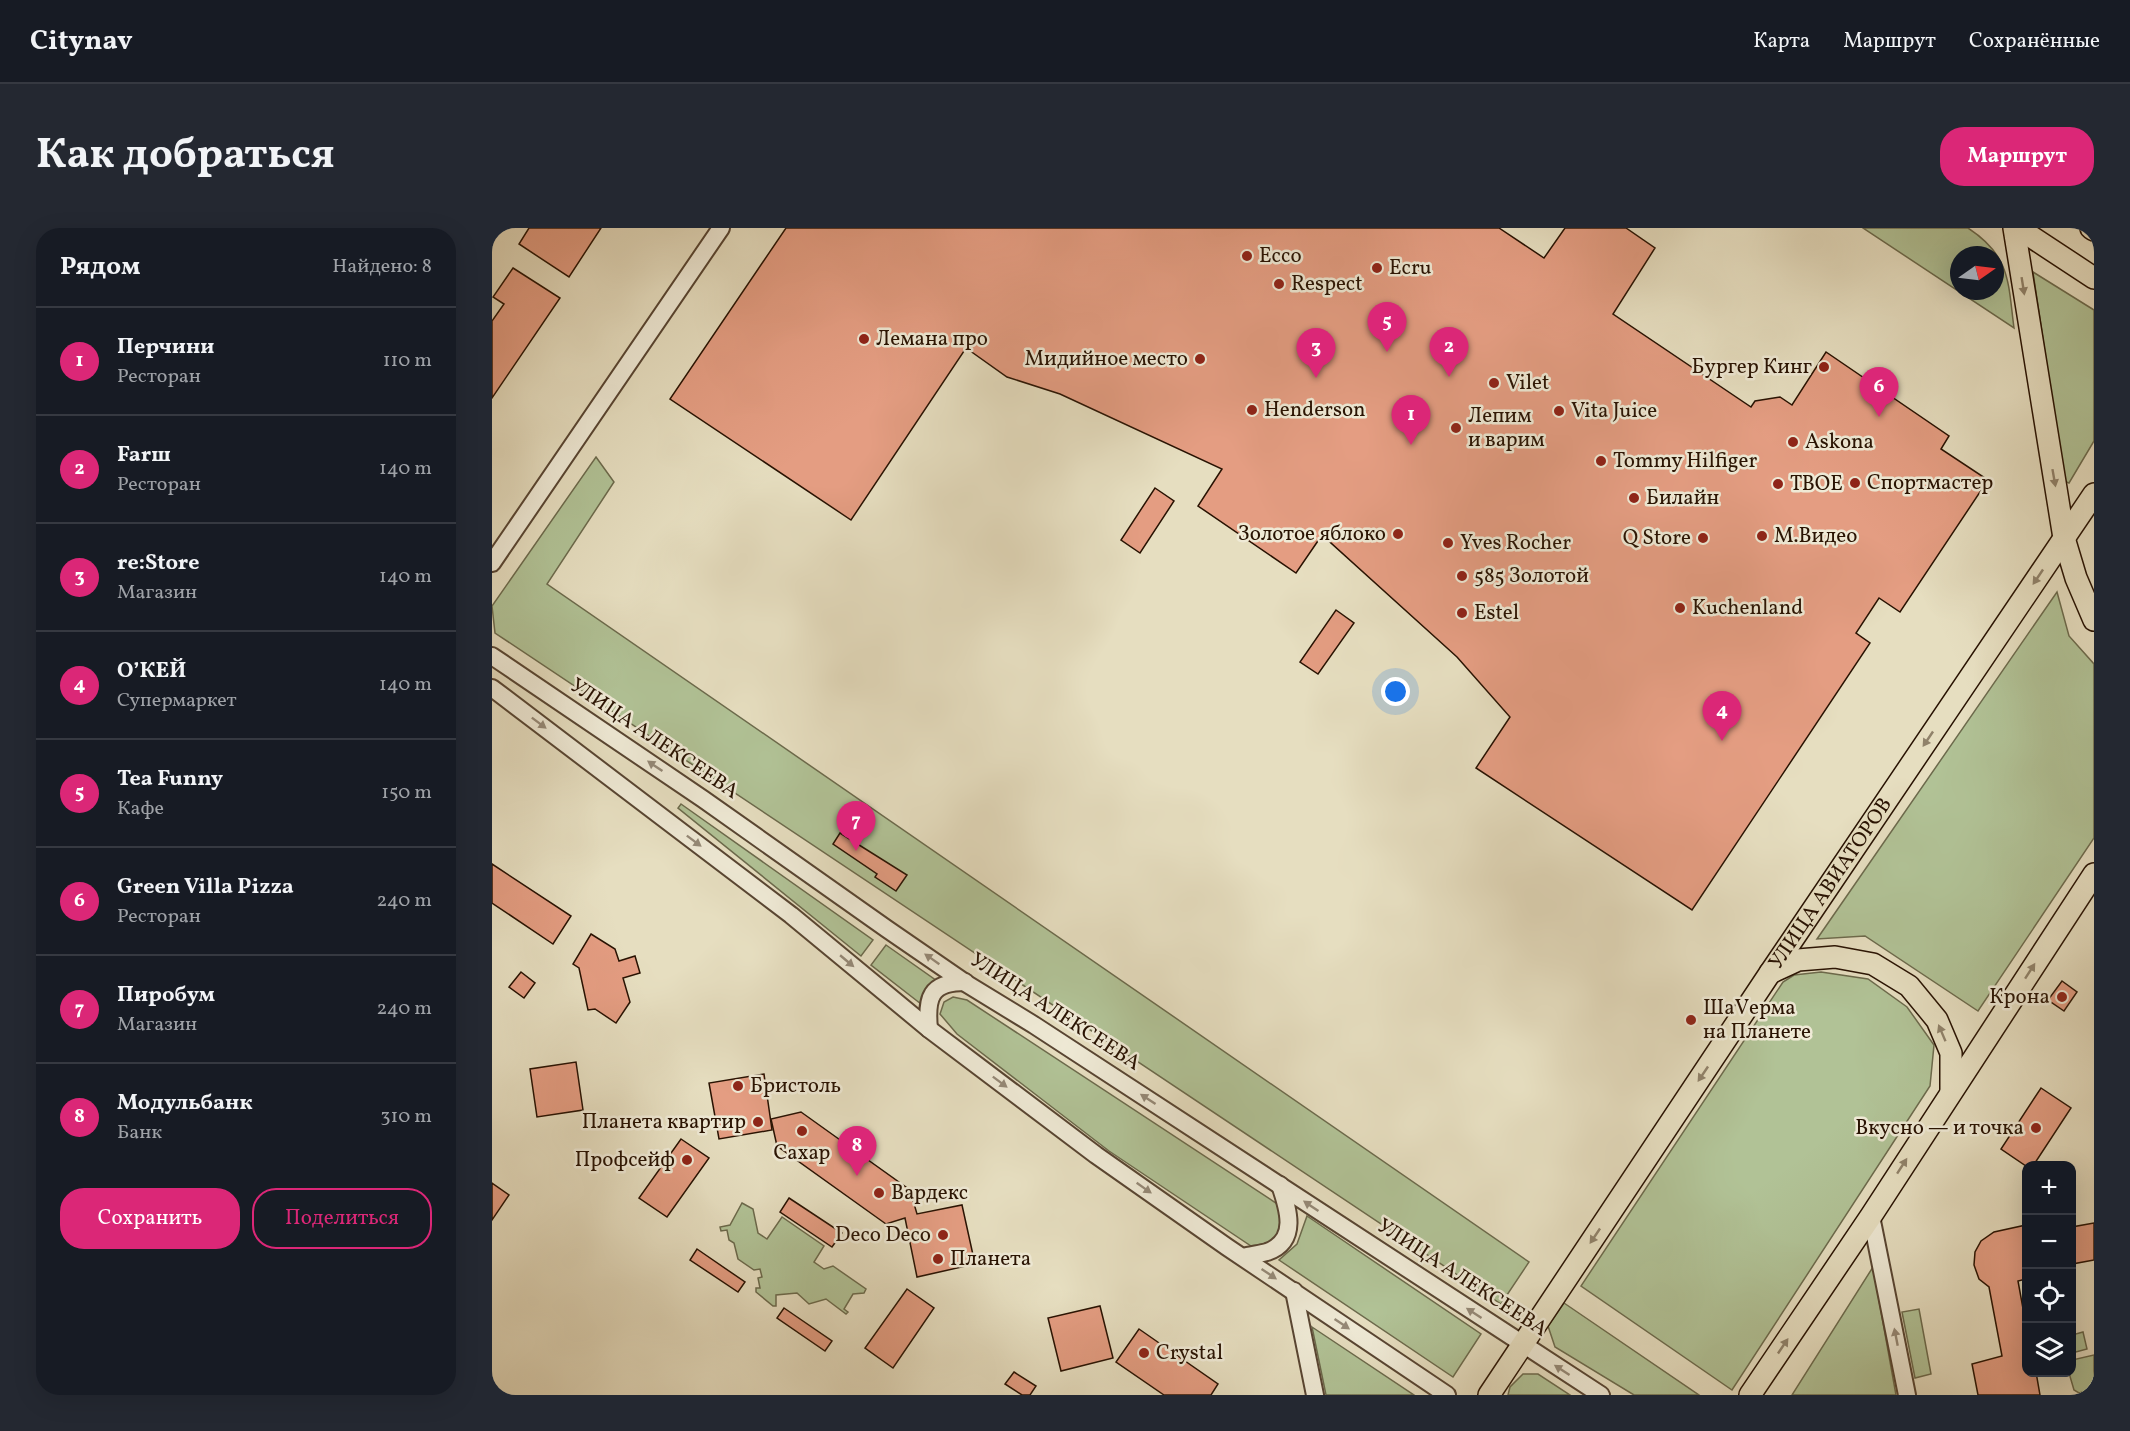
<!DOCTYPE html>
<html lang="ru">
<head>
<meta charset="utf-8">
<style>
	body { margin:0; font-family:Vollkorn,serif; background:#242831; color:#f1f3f6 }
	.controls { position:absolute; right:18px; bottom:18px; display:grid; overflow:hidden; border-radius:12px; box-shadow:0 6px 24px #0002 }
	.controls button { width:54px; height:54px; display:grid; place-items:center; padding:0; border:0; border-bottom:2px solid #363941; background:#171b24; color:#f1f3f6; font:30px sans-serif }
	.compass { position:absolute; left:1458px; top:18px; width:54px; height:54px; border-radius:50%; background:#171b24; box-shadow:0 6px 24px #0002; rotate:76deg }
	.you { position:absolute; left:904px; top:464px; width:21px; height:21px; margin:-15px; border:4px solid #fff; border-radius:50%; background:#1a73e8; box-shadow:0 0 0 9px #1a73e833 }
	.badge { display:grid; place-items:center; width:39px; height:39px; border-radius:50%; background:#db2777; color:#fff; font-size:20px; font-weight:700 }
	.pin { position:absolute; translate:-50% -50px; filter:drop-shadow(0 2px 3px #0008) }
	.pin::after { content:''; position:absolute; top:32px; width:21px; height:18px; background:inherit; clip-path:polygon(0 0,100% 0,50% 100%) }
	.list { margin:0; padding:0; list-style:none }
	h2 { display:flex; justify-content:space-between; align-items:center; height:78px; margin:0; padding:0 24px; font-size:26px }
	h2 small { font-size:20px; font-weight:400; color:#9ea1a6 }
	.list li { display:grid; grid-template-columns:39px 1fr auto; gap:18px; align-items:center; box-sizing:border-box; height:108px; padding:0 24px; border-top:2px solid #363941 }
	.list b { display:block; font-size:22px; white-space:nowrap }
	.list p { margin:0; font-size:20px; white-space:nowrap; color:#9ea1a6 }
	.list em { font-size:20px; font-style:normal; color:#9ea1a6 }
	.actions { display:flex; gap:12px; padding:18px 24px }
	.actions a { flex:1; padding:14px 0; border:2px solid #db2777; border-radius:24px; text-align:center; font-size:21px; color:#db2777 }
	.actions .main { background:#db2777; color:#fff }
	.icon { flex:none; width:33px; height:33px; fill:none; stroke:currentColor; stroke-width:2; stroke-linecap:round; stroke-linejoin:round }
	.map { position:relative; flex:none; width:1602px; height:1167px; overflow:hidden; border-radius:24px }
	header { display:flex; align-items:center; gap:36px; box-sizing:border-box; height:84px; padding:0 30px; background:#171b24; border-bottom:2px solid #363941 }
	header strong { font-size:28px }
	nav { display:flex; gap:33px; margin-inline-start:auto; font-size:21px }
	.intro { display:flex; align-items:center; justify-content:space-between; box-sizing:border-box; height:144px; padding:0 36px }
	h1 { margin:0; font-size:42px }
	.button { padding:15px 27px; border-radius:24px; background:#db2777; color:#fff; font-size:21px; font-weight:700 }
	main { display:flex; gap:36px; padding:0 36px }
	aside { flex:1; background:#171b24; border-radius:24px; box-shadow:0 6px 24px #0002 }
	.map>svg:first-child { display:block }
	.green { fill:#b1c296; stroke:#6c6a4c; stroke-width:1.5; fill-rule:evenodd }
	.building { fill:#e49d82; stroke:#281202; stroke-width:1.5 }
	.lines { fill:none; stroke-linecap:round; stroke-linejoin:round }
	.minor-casing { stroke:#584532; stroke-width:20 }
	.major-casing { stroke:#281202; stroke-width:24 }
	.minor { stroke:#efead6; stroke-width:16 }
	.major { stroke:#e6dec0; stroke-width:21 }
	.oneway { fill:#90826a }
	.oneway2 { fill:#958977 }
	.poi-dot { fill:#8f2418; stroke:#efead6; stroke-width:2 }
	.labels { text-anchor:middle; dominant-baseline:central; stroke-width:5; stroke-linejoin:round; paint-order:stroke }
	.poi-label { font-size:21px; fill:#281202; stroke:#efead6; text-anchor:start }
	.street-label { font-size:21px; fill:#281202; stroke:#efead6 }
</style>
</head>
<body>
<header>
<strong>Citynav</strong>
<nav><a>Карта</a><a>Маршрут</a><a>Сохранённые</a></nav>
</header>
<div class="intro"><h1>Как добраться</h1><a class="button">Маршрут</a></div>
<main>
<aside>
<h2>Рядом<small>Найдено: 8</small></h2>
<ul class="list">
<li><span class="badge">1</span><div><b>Перчини</b><p>Ресторан</p></div><em>110 m</em></li>
<li><span class="badge">2</span><div><b>Farш</b><p>Ресторан</p></div><em>140 m</em></li>
<li><span class="badge">3</span><div><b>re:Store</b><p>Магазин</p></div><em>140 m</em></li>
<li><span class="badge">4</span><div><b>О’КЕЙ</b><p>Супермаркет</p></div><em>140 m</em></li>
<li><span class="badge">5</span><div><b>Tea Funny</b><p>Кафе</p></div><em>150 m</em></li>
<li><span class="badge">6</span><div><b>Green Villa Pizza</b><p>Ресторан</p></div><em>240 m</em></li>
<li><span class="badge">7</span><div><b>Пиробум</b><p>Магазин</p></div><em>240 m</em></li>
<li><span class="badge">8</span><div><b>Модульбанк</b><p>Банк</p></div><em>310 m</em></li>
</ul>
<div class="actions"><a class="main">Сохранить</a><a>Поделиться</a></div>
</aside>
<div class="map">
<svg width="1602" height="1167" viewBox="0 0 1602 1167">
	<rect width="100%" height="100%" fill="#e6dec0"/>
	<filter id="stains"><feTurbulence type="fractalNoise" baseFrequency=".00333" numOctaves="4"/><feColorMatrix values="0 0 0 0 .2 0 0 0 0 .09 0 0 0 0 .02 0 0 0 .5 -.17"/></filter>
	<radialGradient id="worn" r=".72"><stop offset=".6" stop-color="#630" stop-opacity="0"/><stop offset="1" stop-color="#630" stop-opacity=".3"/></radialGradient>
	<g class="green">
		<path d="M1371,0H1476C1519,28 1516,55 1522,100ZM1467,27H1503V63H1467Z"/>
		<path d="M1541,44L1602,82V213L1577,255L1572,253Z"/>
		<path d="M104,229L122,254L55,356L1037,1034L1009,1076L3,405L0,378Z"/>
		<path d="M1565,364L1577,408L1602,436V610L1486,783L1373,708L1325,711Z"/>
		<path d="M189,576L381,712L369,728L186,580Z"/>
		<path d="M394,717L445,753L429,776L379,737Z"/>
		<path d="M1329,744L1376,751L1415,779L1442,817L1438,858L1240,1162L1089,1058L1291,754L1302,747Z"/>
		<path d="M461,769L475,772L784,975L792,992C787,1012 779,1016 759,1018L617,923L465,806L448,786L452,774Z"/>
		<path d="M250,975L261,981L266,1005L275,1011L290,989L332,1018L322,1034L332,1041L341,1038L374,1061L372,1065L361,1066L352,1081L356,1084L354,1086L334,1071L317,1076L305,1065L284,1067V1078H281L264,1064V1060H268L266,1050L270,1049L268,1041L262,1042L246,1031L242,1015L237,1012L235,1002L229,1003L228,999L238,997Z"/>
		<path d="M815,988L989,1106L961,1149L787,1032L805,1016Z"/>
		<path d="M1381,1039L1404,1167H1300Z"/>
		<path d="M1072,1075L1207,1167H1142L1063,1119L1056,1098Z"/>
		<path d="M1427,1081L1439,1146L1423,1150L1410,1084Z"/>
		<path d="M820,1099L922,1167H834Z"/>
		<path d="M1591,1104L1595,1121L1580,1125V1107Z"/>
		<path d="M1602,1127V1161L1587,1165L1582,1162L1577,1145L1580,1144V1132Z"/>
		<path d="M1031,1146H1046L1078,1167H1016L1018,1159Z"/>
	</g>
	<g class="building">
		<path d="M37,0H109L77,49L27,16Z"/>
		<path d="M294,0H1007L1052,30L1073,0H1134L1163,20L1121,86L1259,179L1263,173L1288,169L1300,177L1334,124L1457,208L1449,221L1496,252L1408,384L1387,370L1364,405L1378,415L1200,682L984,540L1018,489L965,429L830,307L804,345L706,278L730,241L568,166L515,149L474,120L359,292L178,171Z"/>
		<path d="M21,40L68,70L0,170V93L12,76L1,69Z"/>
		<path d="M663,260L682,273L648,325L629,312Z"/>
		<path d="M844,382L862,395L826,446L808,434Z"/>
		<path d="M348,605L415,647L404,663L383,649L385,646L341,616Z"/>
		<path d="M0,636L79,688L61,716L0,675Z"/>
		<path d="M99,706L123,721L127,733L143,728L148,745L131,750L138,774L124,795L103,781L96,782L87,740L81,736Z"/>
		<path d="M29,744L43,755L32,770L17,759Z"/>
		<path d="M1570,753L1585,764L1572,783L1556,772Z"/>
		<path d="M84,834L91,882L45,889L38,841Z"/>
		<path d="M272,846L280,902L227,911L217,855Z"/>
		<path d="M1549,860L1579,880L1541,938H1534L1509,921Z"/>
		<path d="M309,884L418,962L425,986L470,977L483,1036L425,1049L413,990L394,996L285,918L279,891Z"/>
		<path d="M189,911L217,930L175,989L147,970Z"/>
		<path d="M0,955L17,967L0,992Z"/>
		<path d="M297,970L350,1005L340,1019L288,984Z"/>
		<path d="M1602,995V1032L1580,1036V999Z"/>
		<path d="M1534,997V1051L1526,1053L1534,1097V1144H1544L1548,1167H1486L1480,1136L1510,1128L1497,1059L1487,1051L1482,1037L1483,1024L1489,1013L1502,1004Z"/>
		<path d="M205,1021L253,1054L246,1064L198,1032Z"/>
		<path d="M415,1061L442,1080L401,1140L373,1120Z"/>
		<path d="M608,1078L621,1130L569,1143L556,1090Z"/>
		<path d="M292,1080L340,1113L333,1123L285,1090Z"/>
		<path d="M647,1101L726,1156L719,1167H672L624,1134Z"/>
		<path d="M522,1144L544,1158L538,1167H530L513,1156Z"/>
	</g>
	<g class="lines">
		<defs>
			<g id="minor">
				<path d="M0,335L229,0"/>
				<path d="M0,428L211,571L395,701L475,756L542,797L1109,1167"/>
				<path d="M0,460L299,687L437,801L604,927L735,1019L955,1167"/>
				<path d="M437,801C434,770 438,754 473,754"/>
				<path d="M1379,988L1415,1167"/>
				<path d="M751,1029C759,1027 768,1026 775,1024C807,1013 796,980 788,957"/>
				<path d="M802,1063L823,1167"/>
			</g>
			<g id="major">
				<path d="M1522,0L1572,310L1584,350L1602,392"/>
				<path d="M1526,0L1602,50"/>
				<path d="M1599,0L1602,2"/>
				<path d="M1278,745L1306,732L1343,729L1381,736L1417,758L1445,792L1459,825V862"/>
				<path id="s1" d="M997,1167L1278,745L1602,266"/>
				<path d="M1258,1167L1379,988L1602,646"/>
			</g>
		</defs>
		<use href="#minor" class="minor-casing"/>
		<use href="#major" class="major-casing"/>
		<use href="#minor" class="minor"/>
		<use href="#major" class="major"/>
	</g>
	<defs><path id="oneway-solid" d="M-6-.8H1V-3.2L6.5 0L1 3.2V.8H-6Z" transform="scale(1.5)"/></defs>
	<g class="oneway">
		<use href="#oneway-solid" transform="translate(1531 58) rotate(81)"/>
		<use href="#oneway-solid" transform="translate(1562 250) rotate(80)"/>
		<use href="#oneway-solid" transform="translate(1546 349) rotate(124)"/>
		<use href="#oneway-solid" transform="translate(1436 511) rotate(124)"/>
		<use href="#oneway-solid" transform="translate(1538 743) rotate(-57)"/>
		<use href="#oneway-solid" transform="translate(1450 805) rotate(-113)"/>
		<use href="#oneway-solid" transform="translate(1211 846) rotate(124)"/>
		<use href="#oneway-solid" transform="translate(1410 938) rotate(-57)"/>
		<use href="#oneway-solid" transform="translate(1103 1008) rotate(124)"/>
		<use href="#oneway-solid" transform="translate(1291 1118) rotate(-56)"/>
	</g>
	<g class="oneway2">
		<use href="#oneway-solid" transform="translate(47 495) rotate(37)"/>
		<use href="#oneway-solid" transform="translate(163 538) rotate(-146)"/>
		<use href="#oneway-solid" transform="translate(202 613) rotate(37)"/>
		<use href="#oneway-solid" transform="translate(440 731) rotate(-145)"/>
		<use href="#oneway-solid" transform="translate(355 733) rotate(40)"/>
		<use href="#oneway-solid" transform="translate(508 854) rotate(37)"/>
		<use href="#oneway-solid" transform="translate(656 871) rotate(-147)"/>
		<use href="#oneway-solid" transform="translate(652 960) rotate(35)"/>
		<use href="#oneway-solid" transform="translate(819 978) rotate(-146)"/>
		<use href="#oneway-solid" transform="translate(777 1046) rotate(34)"/>
		<use href="#oneway-solid" transform="translate(982 1085) rotate(-147)"/>
		<use href="#oneway-solid" transform="translate(850 1096) rotate(34)"/>
		<use href="#oneway-solid" transform="translate(1404 1109) rotate(-101)"/>
		<use href="#oneway-solid" transform="translate(1070 1142) rotate(-147)"/>
	</g>
	<g class="poi-dot">
		<circle cx="755" cy="28" r="6"/>
		<circle cx="885" cy="40" r="6"/>
		<circle cx="787" cy="56" r="6"/>
		<circle cx="372" cy="111" r="6"/>
		<circle cx="708" cy="131" r="6"/>
		<circle cx="1332" cy="139" r="6"/>
		<circle cx="1002" cy="155" r="6"/>
		<circle cx="760" cy="182" r="6"/>
		<circle cx="1067" cy="183" r="6"/>
		<circle cx="964" cy="200" r="6"/>
		<circle cx="1301" cy="214" r="6"/>
		<circle cx="1109" cy="233" r="6"/>
		<circle cx="1363" cy="255" r="6"/>
		<circle cx="1286" cy="256" r="6"/>
		<circle cx="1142" cy="270" r="6"/>
		<circle cx="906" cy="306" r="6"/>
		<circle cx="1270" cy="308" r="6"/>
		<circle cx="1211" cy="310" r="6"/>
		<circle cx="956" cy="315" r="6"/>
		<circle cx="970" cy="348" r="6"/>
		<circle cx="1188" cy="380" r="6"/>
		<circle cx="970" cy="385" r="6"/>
		<circle cx="1570" cy="769" r="6"/>
		<circle cx="1199" cy="792" r="6"/>
		<circle cx="246" cy="858" r="6"/>
		<circle cx="266" cy="894" r="6"/>
		<circle cx="1544" cy="900" r="6"/>
		<circle cx="310" cy="903" r="6"/>
		<circle cx="195" cy="932" r="6"/>
		<circle cx="387" cy="965" r="6"/>
		<circle cx="451" cy="1007" r="6"/>
		<circle cx="446" cy="1031" r="6"/>
		<circle cx="652" cy="1125" r="6"/>
	</g>
	<g class="labels">
		<g class="poi-label">
			<text x="767" y="28">Ecco</text>
			<text x="897" y="40">Ecru</text>
			<text x="799" y="56">Respect</text>
			<text x="384" y="111">Лемана про</text>
			<text x="696" y="131" text-anchor="end">Мидийное место</text>
			<text x="1320" y="139" text-anchor="end">Бургер Кинг</text>
			<text x="1014" y="155">Vilet</text>
			<text x="772" y="182">Henderson</text>
			<text x="1079" y="183">Vita Juice</text>
			<text x="976" y="188">Лепим<tspan x="976" dy="24">и варим</tspan></text>
			<text x="1313" y="214">Askona</text>
			<text x="1121" y="233">Tommy Hilfiger</text>
			<text x="1375" y="255">Спортмастер</text>
			<text x="1298" y="256">ТВОЕ</text>
			<text x="1154" y="270">Билайн</text>
			<text x="894" y="306" text-anchor="end">Золотое яблоко</text>
			<text x="1282" y="308">М.Видео</text>
			<text x="1199" y="310" text-anchor="end">Q Store</text>
			<text x="968" y="315">Yves Rocher</text>
			<text x="982" y="348">585 Золотой</text>
			<text x="1200" y="380">Kuchenland</text>
			<text x="982" y="385">Estel</text>
			<text x="1558" y="769" text-anchor="end">Крона</text>
			<text x="1211" y="780">ШаVерма<tspan x="1211" dy="24">на Планете</tspan></text>
			<text x="258" y="858">Бристоль</text>
			<text x="254" y="894" text-anchor="end">Планета квартир</text>
			<text x="1532" y="900" text-anchor="end">Вкусно — и точка</text>
			<text x="310" y="925" text-anchor="middle">Сахар</text>
			<text x="183" y="932" text-anchor="end">Профсейф</text>
			<text x="399" y="965">Вардекс</text>
			<text x="439" y="1007" text-anchor="end">Deco Deco</text>
			<text x="458" y="1031">Планета</text>
			<text x="664" y="1125">Crystal</text>
		</g>
		<g class="street-label">
			<text transform="translate(162 511) rotate(34)">УЛИЦА АЛЕКСЕЕВА</text>
			<text stroke="none"><textPath href="#s1" startOffset="615">УЛИЦА АВИАТОРОВ</textPath></text>
			<text transform="translate(563 784) rotate(33)">УЛИЦА АЛЕКСЕЕВА</text>
			<text transform="translate(970 1050) rotate(33)">УЛИЦА АЛЕКСЕЕВА</text>
		</g>
	</g>
	<rect width="100%" height="100%" filter="url(#stains)"/>
	<rect width="100%" height="100%" fill="url(#worn)"/>
</svg>
<div class="controls">
<button>+</button>
<button>−</button>
<button><svg class="icon" aria-label="locate" viewBox="0 0 24 24"><circle cx="12" cy="12" r="6"/><path d="M12 2v4M12 18v4M2 12h4M18 12h4"/></svg></button>
<button><svg class="icon" aria-label="layers" viewBox="0 0 24 24"><path d="M12 4l9 5-9 5-9-5zM3 14l9 5 9-5"/></svg></button>
</div>
<svg class="compass" viewBox="-18 -18 36 36"><path d="M0-13l5 13h-10z" fill="#e53935"/><path d="M0 13l5-13h-10z" fill="#9ea1a6"/></svg>
<div class="you"></div>
<div class="pin badge" style="left:919px;top:217px">1</div>
<div class="pin badge" style="left:957px;top:149px">2</div>
<div class="pin badge" style="left:824px;top:150px">3</div>
<div class="pin badge" style="left:1230px;top:513px">4</div>
<div class="pin badge" style="left:895px;top:124px">5</div>
<div class="pin badge" style="left:1387px;top:189px">6</div>
<div class="pin badge" style="left:364px;top:623px">7</div>
<div class="pin badge" style="left:365px;top:948px">8</div>
</div>
</main>
</body>
</html>
